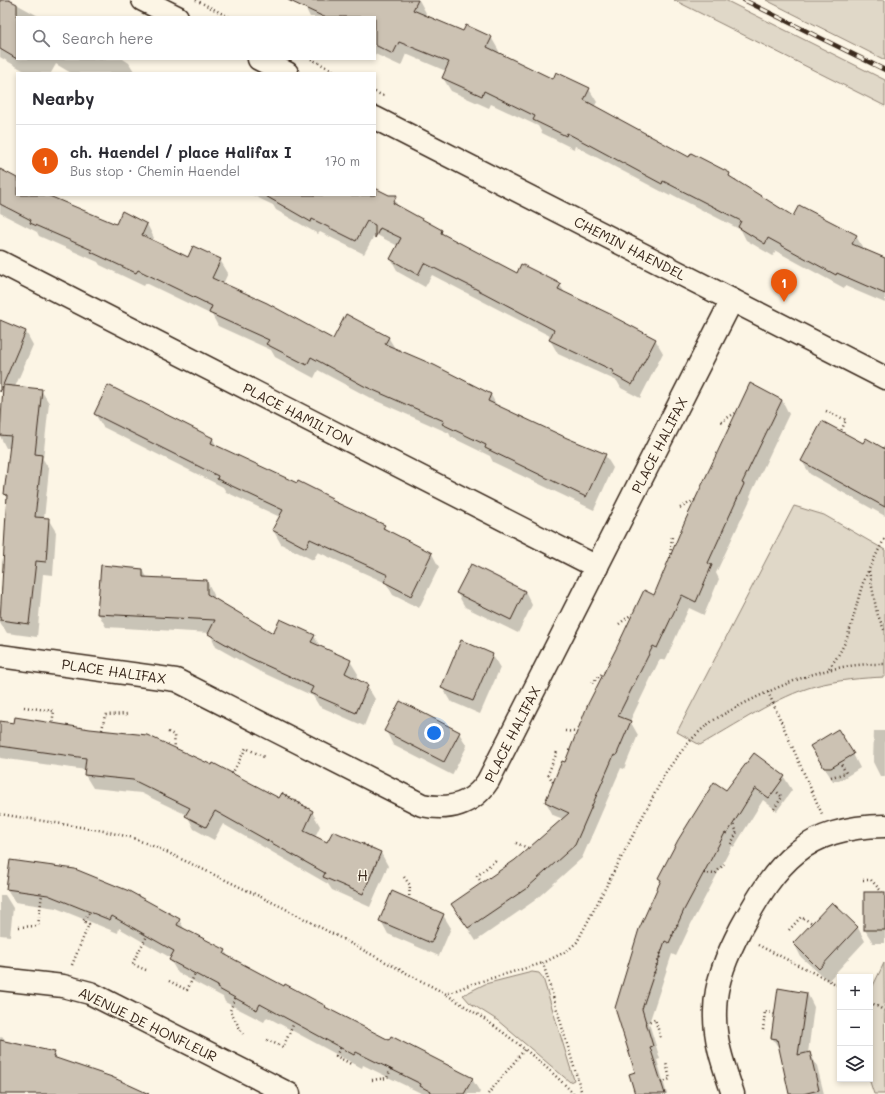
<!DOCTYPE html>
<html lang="en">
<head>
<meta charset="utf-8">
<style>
	body { margin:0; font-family:Mali,sans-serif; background:#f7f7f7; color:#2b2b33 }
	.controls { position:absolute; right:12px; bottom:12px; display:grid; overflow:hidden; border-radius:0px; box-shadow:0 2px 6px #0003 }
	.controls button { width:36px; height:36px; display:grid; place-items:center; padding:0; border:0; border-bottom:1px solid #e1e1e2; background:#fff; color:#2b2b33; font:20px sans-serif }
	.you { position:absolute; left:434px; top:733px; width:14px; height:14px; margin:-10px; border:3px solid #fff; border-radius:50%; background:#1a73e8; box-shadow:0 0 0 6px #1a73e833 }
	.badge { display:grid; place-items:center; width:26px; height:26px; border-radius:50%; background:#ea580c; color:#fff; font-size:13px; font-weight:700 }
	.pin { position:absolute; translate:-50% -33px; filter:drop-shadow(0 1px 2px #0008) }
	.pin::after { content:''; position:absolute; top:21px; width:14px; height:12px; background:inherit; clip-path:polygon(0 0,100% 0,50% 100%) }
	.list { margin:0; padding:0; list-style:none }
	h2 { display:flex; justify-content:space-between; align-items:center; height:52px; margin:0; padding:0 16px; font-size:17px }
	h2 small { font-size:13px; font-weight:400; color:#7c7c81 }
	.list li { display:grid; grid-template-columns:26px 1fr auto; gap:12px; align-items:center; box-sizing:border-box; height:72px; padding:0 16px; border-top:1px solid #e1e1e2 }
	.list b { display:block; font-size:15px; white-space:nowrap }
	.list p { margin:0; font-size:13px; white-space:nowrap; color:#7c7c81 }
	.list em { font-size:13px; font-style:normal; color:#7c7c81 }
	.icon { flex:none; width:22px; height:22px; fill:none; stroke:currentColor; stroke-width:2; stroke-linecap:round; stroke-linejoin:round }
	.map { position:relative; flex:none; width:885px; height:1094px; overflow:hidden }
	.search { position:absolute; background:#fff; box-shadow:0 2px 6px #0003; left:16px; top:16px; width:360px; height:44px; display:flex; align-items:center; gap:10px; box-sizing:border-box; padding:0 14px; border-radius:0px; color:#7c7c81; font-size:15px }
	.panel { position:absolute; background:#fff; box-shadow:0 2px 6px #0003; left:16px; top:72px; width:360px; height:124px; border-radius:0px }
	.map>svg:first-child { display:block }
	.green { fill:#e0d8c8; stroke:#8e8173 }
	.shadow { fill:#0003 }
	.building { fill:#ccc2b3; stroke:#3b2a1e }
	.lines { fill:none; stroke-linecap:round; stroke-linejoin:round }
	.minor-casing { stroke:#3b2a1e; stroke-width:25 }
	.path { stroke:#3b2a1e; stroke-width:2.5; stroke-dasharray:1 3; stroke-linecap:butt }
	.minor { stroke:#fcf5e5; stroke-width:22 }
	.rail-casing { stroke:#3b2a1e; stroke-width:4.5 }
	.rail { stroke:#fcf5e5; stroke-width:3; stroke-dasharray:9; stroke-linecap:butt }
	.labels { text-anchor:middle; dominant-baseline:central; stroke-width:3; stroke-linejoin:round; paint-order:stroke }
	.street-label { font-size:14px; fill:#3b2a1e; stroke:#fcf5e5 }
	.neighbourhood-label { font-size:15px; letter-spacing:1px; fill:#3b2a1e; stroke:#fcf5e5 }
</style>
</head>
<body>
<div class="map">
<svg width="885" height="1094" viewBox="0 0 885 1094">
	<rect width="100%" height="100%" fill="#fcf5e5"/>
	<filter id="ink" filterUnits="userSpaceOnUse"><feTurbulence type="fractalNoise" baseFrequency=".025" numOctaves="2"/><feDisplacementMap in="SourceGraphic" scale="8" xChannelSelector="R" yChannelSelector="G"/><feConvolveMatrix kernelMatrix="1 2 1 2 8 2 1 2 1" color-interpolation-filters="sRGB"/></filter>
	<g filter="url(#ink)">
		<g class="green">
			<path d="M674,0H725L885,80V106Z"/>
			<path d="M766,0H885V60Z"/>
			<path d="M794,506L824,515L885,550V677C861,678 838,680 815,686C778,696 734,726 700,745L677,732Z"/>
			<path d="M884,963L885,1094H874L869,1079L870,992Z"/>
			<path d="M532,972L539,973L543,978L574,1080L570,1082L497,1020L470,1003L463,995L485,984Z"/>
		</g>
		<g class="shadow">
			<path d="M0,0H9L40,17H17V59H123L129,63L135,73H71L56,64L51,73H28L0,57Z"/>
			<path d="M306,0H419L426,13L424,16L464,32L491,37L499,51L498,53L553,80L589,89L597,102L594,107L689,159L729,174L733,180L794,218L856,236L864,250L885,259V303L845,286L844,288L776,251L773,256L746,240L741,230L671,194L670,196L575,146L574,149L542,133L538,126L491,104L489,108L451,91L443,78L446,71L406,54L401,66L375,54V17H310L305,7Z"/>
			<path d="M0,171L17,179V195H44L116,226L147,224L154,238L152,241L188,258L220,260L228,273L223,284L334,340L388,337L396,350L434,366L491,395L497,406L567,439L605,455L613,468L594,510L493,462L490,456L451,437L449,433L372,399L318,370L314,378L275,357L271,350L218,326L212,315L146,283L144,286L100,265L98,262L39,236L37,232L0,213Z"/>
			<path d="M375,189L394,199L399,208L441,231L444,236L517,274L560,285L565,293L612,315L613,318L655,339L663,353L640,398L621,388L617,381L558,354L550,340L552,337L432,275L425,287L398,272L391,259L398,246L375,234L364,254L320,232L318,234L276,210L273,205L252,195H375Z"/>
			<path d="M0,321L26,332L33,345L15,387L41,390L49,403L43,459L49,469L44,519H48L56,532L53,575L43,574L37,637L7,633L0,622L5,561L7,498L5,494L10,448H6L0,436L4,386H9L0,382Z"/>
			<path d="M108,386L213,439L217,447L331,499L333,502L384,526L387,532L432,554L439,567L419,608L393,595L386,583L318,552L313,560L281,544L273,530L280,517L226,492L223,487L103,427L95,414Z"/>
			<path d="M782,400L789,414L750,496L751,498L716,573L719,579L704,615L689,608L665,661L660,659L630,721L638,735L624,769L621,768L582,858L534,901L476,941L452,904L516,861L563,819L553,815L546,802L565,764L654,596Z"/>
			<path d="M863,444L885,450V516L810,474L802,461Z"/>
			<path d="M143,570L148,579L207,581L214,595V600L273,634L314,636L321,648L350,661L358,674L356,680L367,686L375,699L364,726L319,706L313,696L257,670L216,647L210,633L106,627L98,613Z"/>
			<path d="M525,591L532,605L518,633L465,607L457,593Z"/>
			<path d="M492,654L500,668L480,714L450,701L442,687Z"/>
			<path d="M0,722L279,800L312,812L320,826L315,837L328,843L381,853L388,866L370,907L332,890L328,884L223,824L214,840L194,829L187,815L141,793L93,788L85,775L86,770L0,758Z"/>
			<path d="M386,731L459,733L467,746L452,775L393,745Z"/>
			<path d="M874,731H885V776H880L873,762Z"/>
			<path d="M853,754L860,768L839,781H833L819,759Z"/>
			<path d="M784,777L792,790L777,811L763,800L734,847L732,846L691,924L676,956L672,954L649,1023L660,1059L657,1060L667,1094H636V1073L616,1008L661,882L659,878L727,791Z"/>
			<path d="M11,862L179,920L185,930L225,951L229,958L389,1041L472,1079L480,1092L479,1094H423L363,1065L362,1068L267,1017L264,1022L225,1002L223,997L178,973L170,960L171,958L119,928L118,933L56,908L15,902L7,889Z"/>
			<path d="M885,893V943H873L865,930Z"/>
			<path d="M0,895H5L13,908L10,936L0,935Z"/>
			<path d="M832,904L858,928L865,941L828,981L801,957L794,943Z"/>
			<path d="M443,915L451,928L439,956L388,934L381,921Z"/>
			<path d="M807,993L814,1007L808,1053H810L817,1066L824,1094H790L781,1051L772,1038Z"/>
			<path d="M0,1037L4,1038L6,1042L54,1053L58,1060L147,1094H0Z"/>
		</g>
		<g class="building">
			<path d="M0,0H9L17,4V59L0,49Z"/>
			<path d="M288,0H418L413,10L463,31L466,25L492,37L487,47L553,79L556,72L590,88L584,100L689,157L691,153L730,173L729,176L793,216L799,205L857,235L852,244L885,258V294L837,273L836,275L768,238L765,244L738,227L741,221L663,181L662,184L567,133L566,136L533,120L535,116L484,91L482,96L442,78L449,62L399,42L393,54L375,45V17H324Z"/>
			<path d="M0,169L17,178V195H47L116,224L122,211L147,224L142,235L188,257L193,246L221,259L212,278L267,303L333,339L346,314L389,337L385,344L434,365L491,394L488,401L567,438L606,454L586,497L485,448L486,445L442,424L444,421L364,386L311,357L307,365L266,344L269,340L209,313L212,306L138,270L136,273L91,252L92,250L30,223L31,220L0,204Z"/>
			<path d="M375,188L389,195H397L393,203L442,230L441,233L517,273L521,264L561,284L558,289L612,315V316L656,339L632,385L612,374L614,371L549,340L554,330L484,293L424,263L418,275L390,259L401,238L380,228L375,238V225L367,221L356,241L312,219L311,222L264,195H375Z"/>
			<path d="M0,320L26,331L3,385L42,389L35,454L42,455L35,517L49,518L46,562L36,561L29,624L0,620L7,495L4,494L11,436L0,435L3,386L0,392Z"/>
			<path d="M750,383L782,400L742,483L744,484L708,563L712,565L696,602L682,595L657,648L653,646L618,716L631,721L616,756L614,755L575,845L527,888L468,928L451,904L515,860L569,813L545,802L562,761L565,762L588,704L617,647L644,590L654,595L684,523Z"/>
			<path d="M108,385L213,438L211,443L297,483L298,481L332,498L331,500L385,525L383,528L432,553L411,596L384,582L388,575L310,539L306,548L272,530L283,510L217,479L218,476L94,414Z"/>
			<path d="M822,421L863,443L866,438L885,449V507L801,461Z"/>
			<path d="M471,564L525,591L511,620L456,593Z"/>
			<path d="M101,565L143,569V577L207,580V594L273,633L280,619L315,635L311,642L351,660L345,673L368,685L356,713L310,693L313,687L248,657L208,634L215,620L97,614Z"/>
			<path d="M461,640L493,654L473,701L441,688Z"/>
			<path d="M400,701L460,732L444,762L384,731Z"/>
			<path d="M15,717L90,729L147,735L212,765L213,763L279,798L282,793L313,811L304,831L327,842L333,831L381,852L363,894L323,877L325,873L215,811L206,827L185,816L190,808L133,780L84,775L86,758L0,746V721L14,723Z"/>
			<path d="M838,729L854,754L831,768H824L810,746Z"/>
			<path d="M754,753L785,776L769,798L755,788L727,834L725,833L684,910L669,943L665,941L642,1009L653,1046L650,1047L665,1094H635L629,1074L635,1072L615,1008L639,929L661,880L658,878L678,840L714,782L726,790Z"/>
			<path d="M10,860L75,869L129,891L180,919L177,925L226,950L224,954L284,986L285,984L326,1006L325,1007L389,1040L391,1036L473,1078L464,1094H435L420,1086L421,1084L356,1052L354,1055L260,1004L257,1010L217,988L218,986L169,960L174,951L112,916L110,920L48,895L6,889Z"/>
			<path d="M392,891L444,914L431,943L379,921Z"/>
			<rect x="864" y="892" width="21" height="38"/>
			<path d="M832,902L858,927L819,969L793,943Z"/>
			<path d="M778,988L807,993L798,1055L810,1052L819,1090L803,1094H789L777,1039L771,1038Z"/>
			<path d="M0,1040L55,1052L53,1057L112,1077L149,1094H0Z"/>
		</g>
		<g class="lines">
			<defs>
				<g id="minor">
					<path d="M143,0L177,17"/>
					<path d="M259,59L287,73"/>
					<path d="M375,118L885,378"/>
					<path d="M0,262L597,567"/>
					<path d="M0,656L176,680L422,805C449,811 473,804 488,781L732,300"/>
					<path d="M0,979L63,986L90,993L289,1094"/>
					<path d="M733,1094C724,1067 714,1040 715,1011C715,982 728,953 741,928C777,862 804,827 885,826"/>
				</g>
			</defs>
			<use href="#minor" class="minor-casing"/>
			<g class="path">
				<path d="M196,0L229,17"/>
				<path d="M311,59L338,73"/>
				<path d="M375,92L384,96"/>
				<path d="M826,411L846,420L841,431"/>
				<path d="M721,422L735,413"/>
				<path d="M884,448H885"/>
				<path d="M680,508L695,500"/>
				<path d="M670,558L672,536"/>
				<path d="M869,571L877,613L885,632"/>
				<path d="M619,624L632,614"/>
				<path d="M829,668C852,640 852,616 863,583C869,568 877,553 885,538"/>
				<path d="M592,683L604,672"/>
				<path d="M768,692L822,814"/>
				<path d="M24,707L54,711L52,723"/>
				<path d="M102,730L105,715L129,714"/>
				<path d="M565,731L577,732"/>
				<path d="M168,732L174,735L175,748"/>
				<path d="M232,774L246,748L266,758"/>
				<path d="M831,777L846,773L840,762"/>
				<path d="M553,782L548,774L557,752"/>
				<path d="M282,793L307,808"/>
				<path d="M774,809L782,797L775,790"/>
				<path d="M0,814L99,830L130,837L158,848L282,907L446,994L472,984L543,963"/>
				<path d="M516,843L528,848"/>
				<path d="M363,844L374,849"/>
				<path d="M731,844L737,832L733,824"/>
				<path d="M704,873L715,874L724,864"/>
				<path d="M404,877L410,885L409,899"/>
				<path d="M863,880H871L882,892"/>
				<path d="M482,883L477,876L496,860"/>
				<path d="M19,927L38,926L42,894"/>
				<path d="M789,930L801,917L812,923"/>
				<path d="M672,936L678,923"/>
				<path d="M758,945L840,986"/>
				<path d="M72,965L89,924L83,921L90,912"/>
				<path d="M146,970L132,964L147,936"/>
				<path d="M654,973L661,953"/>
				<path d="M169,981L187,990L195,974"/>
				<path d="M447,995C493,1023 536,1055 574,1094"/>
				<path d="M235,998L230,1011L243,1034"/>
				<path d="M870,1002L885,1011"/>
				<path d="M646,1023L655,1019L661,1039"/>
				<path d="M763,1030L765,1011L774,1014"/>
				<path d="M267,1040L283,1047L294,1023"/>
				<path d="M340,1048L336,1056L351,1064"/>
				<path d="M372,1080L387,1078L391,1069"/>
				<path d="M661,1083L670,1079L666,1063"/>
				<path d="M488,1094L525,1049"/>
				<path d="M582,1094L543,963L567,951L577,942L666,772C679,754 693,735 711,722C726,712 743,704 759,696C802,676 837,663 885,664"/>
			</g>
			<use href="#minor" class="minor"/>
			<defs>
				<path id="rail" d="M744,0L885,70"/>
			</defs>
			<use href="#rail" class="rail-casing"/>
			<use href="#rail" class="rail"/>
		</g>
	</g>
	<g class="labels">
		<g class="street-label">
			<text transform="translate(630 248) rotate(27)">CHEMIN HAENDEL</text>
			<text transform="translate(298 414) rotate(27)">PLACE HAMILTON</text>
			<text transform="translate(659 445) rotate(-63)">PLACE HALIFAX</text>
			<text transform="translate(114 671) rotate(8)">PLACE HALIFAX</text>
			<text transform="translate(512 734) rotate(-63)">PLACE HALIFAX</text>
			<text transform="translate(148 1024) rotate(26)">AVENUE DE HONFLEUR</text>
		</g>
		<g class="neighbourhood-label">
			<text x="363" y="875">H</text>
		</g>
	</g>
</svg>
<div class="controls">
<button>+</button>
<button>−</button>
<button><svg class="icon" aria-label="layers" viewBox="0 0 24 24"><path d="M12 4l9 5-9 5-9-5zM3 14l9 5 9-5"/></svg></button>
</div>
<div class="you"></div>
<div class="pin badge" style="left:784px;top:302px">1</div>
<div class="search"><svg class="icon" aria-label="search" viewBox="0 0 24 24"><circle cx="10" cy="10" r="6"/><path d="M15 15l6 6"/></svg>Search here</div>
<section class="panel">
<h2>Nearby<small></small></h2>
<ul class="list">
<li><span class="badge">1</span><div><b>ch. Haendel / place Halifax I</b><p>Bus stop · Chemin Haendel</p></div><em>170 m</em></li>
</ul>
</section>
</div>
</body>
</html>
